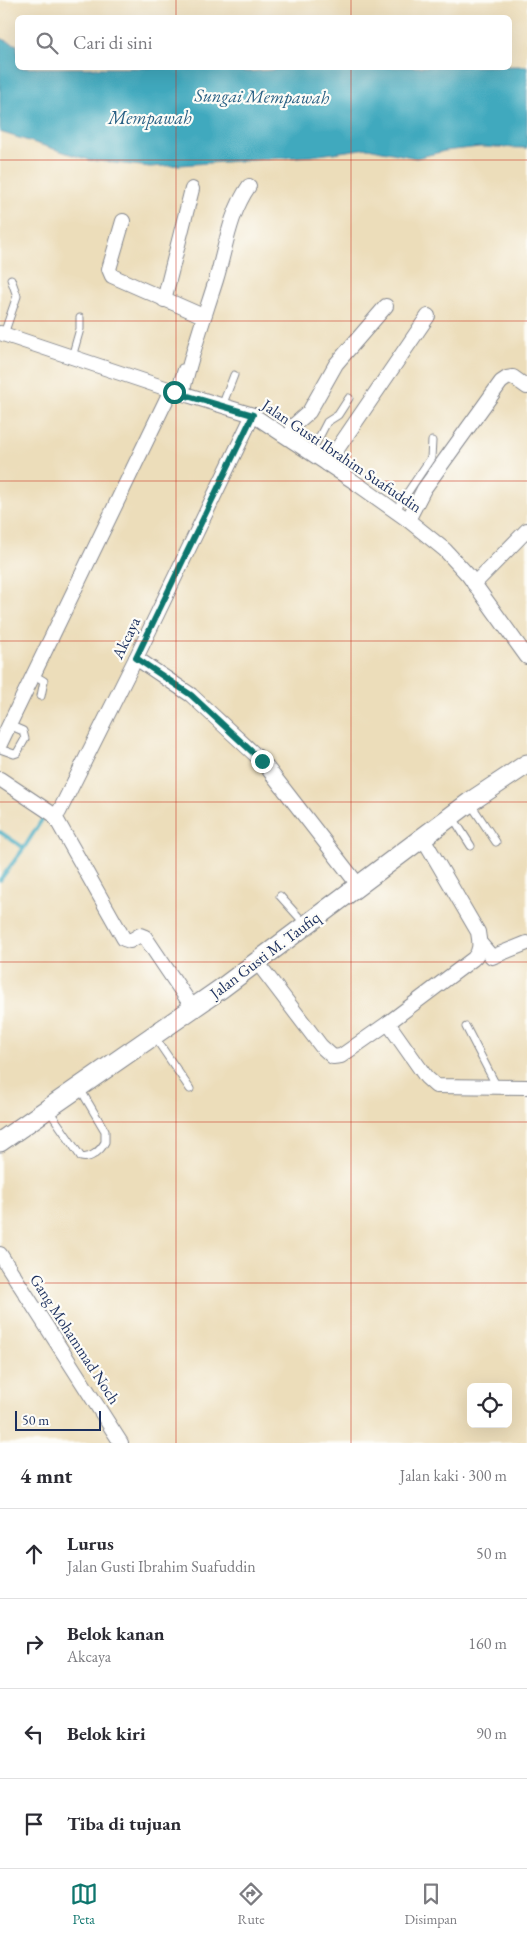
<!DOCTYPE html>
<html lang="id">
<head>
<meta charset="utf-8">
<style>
	body { margin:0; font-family:"EB Garamond",serif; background:#f7f7f7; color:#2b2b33 }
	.controls { position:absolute; right:15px; bottom:15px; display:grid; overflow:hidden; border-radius:8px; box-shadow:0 5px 20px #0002 }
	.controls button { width:45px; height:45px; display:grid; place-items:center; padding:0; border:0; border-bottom:1px solid #e1e1e2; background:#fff; color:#2b2b33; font:25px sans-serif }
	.scale { position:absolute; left:15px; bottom:12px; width:86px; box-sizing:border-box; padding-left:5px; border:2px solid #1b2f5e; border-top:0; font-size:14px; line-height:18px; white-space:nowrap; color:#1b2f5e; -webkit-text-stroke:4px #fdfcf7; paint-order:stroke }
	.stop { position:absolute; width:15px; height:15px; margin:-11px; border:4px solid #0f766e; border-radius:50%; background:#fff }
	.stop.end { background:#0f766e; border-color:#fff; box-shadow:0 1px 5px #0008 }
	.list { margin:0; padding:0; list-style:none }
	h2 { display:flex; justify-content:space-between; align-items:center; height:65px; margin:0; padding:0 20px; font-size:21px }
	h2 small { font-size:16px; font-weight:400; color:#7c7c81 }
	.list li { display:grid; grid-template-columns:32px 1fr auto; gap:15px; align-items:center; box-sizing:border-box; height:90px; padding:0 20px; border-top:1px solid #e1e1e2 }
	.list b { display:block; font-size:19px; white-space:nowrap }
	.list p { margin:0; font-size:16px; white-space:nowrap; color:#7c7c81 }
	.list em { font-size:16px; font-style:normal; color:#7c7c81 }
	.icon { flex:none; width:28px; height:28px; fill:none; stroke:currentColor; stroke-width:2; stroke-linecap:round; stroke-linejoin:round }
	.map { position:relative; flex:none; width:527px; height:1443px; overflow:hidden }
	.search { position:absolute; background:#fff; box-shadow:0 5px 20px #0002; left:15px; right:15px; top:15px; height:55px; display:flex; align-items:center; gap:12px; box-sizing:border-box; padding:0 18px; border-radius:8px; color:#7c7c81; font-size:19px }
	.sheet { height:425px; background:#fff }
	nav { display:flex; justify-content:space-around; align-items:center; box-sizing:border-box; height:70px; border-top:1px solid #e1e1e2; background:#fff; font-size:14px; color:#7c7c81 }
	nav a { display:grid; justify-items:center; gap:2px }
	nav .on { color:#0f766e }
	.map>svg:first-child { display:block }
	.water { fill:#3fa9be; stroke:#2d6c8e }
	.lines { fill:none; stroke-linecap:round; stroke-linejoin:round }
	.stream { stroke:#3fa9be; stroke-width:4 }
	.lane-casing { stroke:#84868c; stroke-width:9 }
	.street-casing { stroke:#84868c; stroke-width:16 }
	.secondary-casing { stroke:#84868c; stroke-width:21 }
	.lane { stroke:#fff; stroke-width:7 }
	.street { stroke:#fff; stroke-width:14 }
	.secondary { stroke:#fff; stroke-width:19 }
	.route { stroke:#0f766e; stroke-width:6 }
	.grid { fill:none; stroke:#c8321e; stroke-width:1; stroke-opacity:0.55 }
	.labels { text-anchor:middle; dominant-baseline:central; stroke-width:4.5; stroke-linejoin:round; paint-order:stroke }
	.street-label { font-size:16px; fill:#1b2f5e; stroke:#fdfcf7 }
	.water-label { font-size:18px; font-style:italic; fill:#296084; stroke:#fdfcf7 }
</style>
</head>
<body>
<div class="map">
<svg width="527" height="1443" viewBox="0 0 527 1443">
	<rect width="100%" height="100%" fill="#fdfcf7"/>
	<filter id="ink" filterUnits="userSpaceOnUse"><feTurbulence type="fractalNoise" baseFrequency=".02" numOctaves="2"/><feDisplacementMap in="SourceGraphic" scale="10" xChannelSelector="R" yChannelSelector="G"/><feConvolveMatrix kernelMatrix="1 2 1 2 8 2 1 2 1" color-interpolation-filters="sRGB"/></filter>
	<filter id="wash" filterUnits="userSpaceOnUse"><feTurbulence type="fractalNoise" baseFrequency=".0096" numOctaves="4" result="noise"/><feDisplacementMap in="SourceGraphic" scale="20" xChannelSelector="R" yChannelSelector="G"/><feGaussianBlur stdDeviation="1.12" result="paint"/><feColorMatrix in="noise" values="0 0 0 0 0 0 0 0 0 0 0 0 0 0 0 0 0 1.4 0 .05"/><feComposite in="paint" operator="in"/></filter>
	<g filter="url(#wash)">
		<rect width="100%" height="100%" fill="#ecddba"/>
		<path class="water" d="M0,38L17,45L18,68H190L248,72L296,68L527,66V148L480,147L445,151L416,158L368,148L312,156L150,167L89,160L0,132Z"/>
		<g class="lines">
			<g class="stream">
				<path d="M0,832L24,848L45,815"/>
				<path d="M0,880L24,848"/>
			</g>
		</g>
	</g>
	<g filter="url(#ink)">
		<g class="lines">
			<defs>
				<g id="lane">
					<path d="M4,334L17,296L11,279"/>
					<path d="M72,357L80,329V318"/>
					<path d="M174,392L182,368"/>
					<path d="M222,406L234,375"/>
					<path d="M311,453L327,422L338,415L349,398"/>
					<path d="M395,511L431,458L432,441"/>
					<path d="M34,675L44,681L41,696"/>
					<path d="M0,749L14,754L17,753L25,739L23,731L9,725"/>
					<path d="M470,803L496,842"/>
					<path d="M452,816L471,846"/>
					<path d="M280,896L306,925"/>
					<path d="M466,1027L497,1087"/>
					<path d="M154,1036L190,1089"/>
					<path d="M48,1109L81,1157C90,1160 101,1150 105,1142V1131L79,1087"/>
				</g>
				<g id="street">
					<path d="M123,221L109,269L112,276L203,316"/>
					<path d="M164,300L192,189"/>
					<path d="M0,333L171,390L253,415L353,481L408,520L445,550L468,575L527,657"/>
					<path d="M182,394C191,355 204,318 216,280C226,247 229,215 249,186"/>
					<path d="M293,441V426L309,412L336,364L386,306"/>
					<path d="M327,464L428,316"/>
					<path d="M408,520L424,489L501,382L507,378L513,377L527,387"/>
					<path d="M474,584L527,530"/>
					<path d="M136,658L191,695L262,761L359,886"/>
					<path d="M0,744L171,390"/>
					<path d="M0,779L54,815L124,939L130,941L140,935L145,937L193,1008"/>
					<path d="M54,815L59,812L136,658L253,415"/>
					<path d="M480,943L492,957L527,943"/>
					<path d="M257,962L321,1046L333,1057L341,1056L388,1023L426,1077L436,1086L527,1087"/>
					<path d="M388,1023L473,959C481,952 480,943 478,932L423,838"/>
					<path d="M0,1254L121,1443"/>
				</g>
				<path id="secondary" d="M0,1142L222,988L470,802L527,764"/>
			</defs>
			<use href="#lane" class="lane-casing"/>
			<use href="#street" class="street-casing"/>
			<use href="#secondary" class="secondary-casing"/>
			<use href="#lane" class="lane"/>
			<use href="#street" class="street"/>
			<use href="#secondary" class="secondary"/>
		</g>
	</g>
	<g class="lines" filter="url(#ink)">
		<path class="route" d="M174,392L253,415L136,658L191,695L262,761"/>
	</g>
	<path class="grid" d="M176,0V18M351,0V18M176,68V1443M351,68V1443M0,160H527M0,321H527M0,481H527M0,641H527M0,802H527M0,962H527M0,1122H527M0,1283H527"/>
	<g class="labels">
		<g class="street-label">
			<text transform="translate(342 456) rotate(34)">Jalan Gusti Ibrahim Suafuddin</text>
			<text transform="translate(126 638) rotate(-64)">Akcaya</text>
			<text transform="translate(265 955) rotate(-37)">Jalan Gusti M. Taufiq</text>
			<text transform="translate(75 1339) rotate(57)">Gang Mohammad Noch</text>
		</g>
		<g class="water-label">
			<text transform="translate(262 96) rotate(1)">Sungai Mempawah</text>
			<text x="150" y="117">Mempawah</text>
		</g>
	</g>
</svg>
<div class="controls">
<button><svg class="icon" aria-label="locate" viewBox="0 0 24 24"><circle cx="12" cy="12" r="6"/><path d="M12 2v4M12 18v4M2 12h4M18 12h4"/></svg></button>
</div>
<div class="scale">50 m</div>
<div class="stop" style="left:174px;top:392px"></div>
<div class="stop end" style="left:262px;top:761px"></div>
<div class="search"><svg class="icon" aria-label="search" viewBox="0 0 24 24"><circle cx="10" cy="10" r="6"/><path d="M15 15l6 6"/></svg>Cari di sini</div>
</div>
<section class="sheet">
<h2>4 mnt<small>Jalan kaki · 300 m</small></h2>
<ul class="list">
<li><svg class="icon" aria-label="ahead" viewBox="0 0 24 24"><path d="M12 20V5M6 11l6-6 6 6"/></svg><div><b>Lurus</b><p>Jalan Gusti Ibrahim Suafuddin</p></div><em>50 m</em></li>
<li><svg class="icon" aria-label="right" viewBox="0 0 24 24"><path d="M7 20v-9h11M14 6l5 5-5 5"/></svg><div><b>Belok kanan</b><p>Akcaya</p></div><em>160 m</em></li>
<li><svg class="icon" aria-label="left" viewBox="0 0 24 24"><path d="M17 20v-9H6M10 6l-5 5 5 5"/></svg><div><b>Belok kiri</b></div><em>90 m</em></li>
<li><svg class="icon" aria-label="arrive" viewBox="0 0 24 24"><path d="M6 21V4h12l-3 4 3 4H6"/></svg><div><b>Tiba di tujuan</b></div></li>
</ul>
</section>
<nav>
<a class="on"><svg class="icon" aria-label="map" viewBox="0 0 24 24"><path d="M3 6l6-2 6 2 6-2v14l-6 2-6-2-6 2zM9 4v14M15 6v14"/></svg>Peta</a>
<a><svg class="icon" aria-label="directions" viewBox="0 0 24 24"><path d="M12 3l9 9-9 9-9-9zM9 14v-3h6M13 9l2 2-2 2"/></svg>Rute</a>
<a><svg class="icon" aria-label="saved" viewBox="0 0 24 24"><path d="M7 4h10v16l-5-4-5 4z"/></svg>Disimpan</a>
</nav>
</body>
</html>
